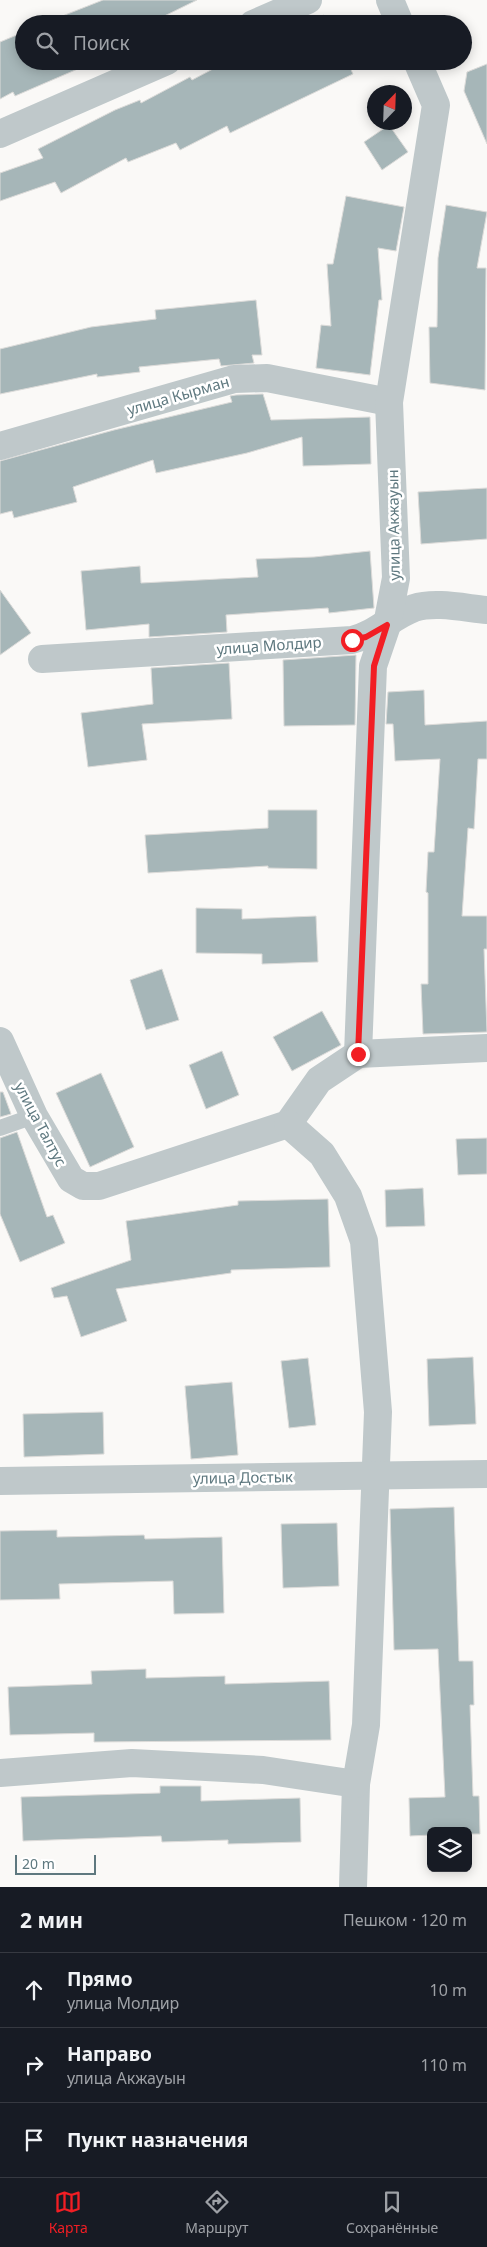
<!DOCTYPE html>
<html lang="ru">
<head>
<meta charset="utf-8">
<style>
	body { margin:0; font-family:"Noto Sans",sans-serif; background:#242831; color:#f1f3f6 }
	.controls { position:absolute; right:15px; bottom:15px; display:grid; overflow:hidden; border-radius:8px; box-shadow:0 2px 12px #0003 }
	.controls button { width:45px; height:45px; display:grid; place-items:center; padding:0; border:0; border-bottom:1px solid #363941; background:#171b24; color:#f1f3f6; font:25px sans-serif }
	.compass { position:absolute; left:367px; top:85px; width:45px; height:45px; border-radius:50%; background:#171b24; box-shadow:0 2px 12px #0003; rotate:23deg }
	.scale { position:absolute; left:15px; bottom:12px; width:81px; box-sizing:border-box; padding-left:5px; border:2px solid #5e787f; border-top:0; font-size:14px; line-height:18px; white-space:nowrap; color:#5e787f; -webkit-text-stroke:4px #fff; paint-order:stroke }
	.stop { position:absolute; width:15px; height:15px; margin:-11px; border:4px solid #f21e24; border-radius:50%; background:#fff }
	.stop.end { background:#f21e24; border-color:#fff; box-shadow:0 1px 5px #0008 }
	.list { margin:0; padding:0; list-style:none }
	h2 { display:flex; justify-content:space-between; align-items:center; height:65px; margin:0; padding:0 20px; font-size:21px }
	h2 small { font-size:16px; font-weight:400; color:#9ea1a6 }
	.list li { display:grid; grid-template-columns:32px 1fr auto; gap:15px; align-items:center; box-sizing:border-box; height:75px; padding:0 20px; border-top:1px solid #363941 }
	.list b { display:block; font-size:19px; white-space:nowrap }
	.list p { margin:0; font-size:16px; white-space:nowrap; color:#9ea1a6 }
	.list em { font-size:16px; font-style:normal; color:#9ea1a6 }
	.icon { flex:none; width:28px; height:28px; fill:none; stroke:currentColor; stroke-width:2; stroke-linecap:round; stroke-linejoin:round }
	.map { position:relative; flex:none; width:487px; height:1887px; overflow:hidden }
	.search { position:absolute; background:#171b24; box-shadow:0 2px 12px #0003; left:15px; right:15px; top:15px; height:55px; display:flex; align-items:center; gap:12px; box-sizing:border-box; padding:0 18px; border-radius:28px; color:#9ea1a6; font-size:19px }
	.sheet { height:290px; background:#171b24 }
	nav { display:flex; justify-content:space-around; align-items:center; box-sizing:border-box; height:70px; border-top:1px solid #363941; background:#171b24; font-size:14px; color:#9ea1a6 }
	nav a { display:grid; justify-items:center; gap:2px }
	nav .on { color:#f21e24 }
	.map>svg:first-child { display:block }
	.building { fill:#a6b6b8; stroke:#dcdbd9 }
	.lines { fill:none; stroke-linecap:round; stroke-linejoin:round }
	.lane { stroke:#bfc8ca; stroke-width:16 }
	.street { stroke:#bfc8ca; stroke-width:28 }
	.route { stroke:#f21e24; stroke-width:6 }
	.labels { text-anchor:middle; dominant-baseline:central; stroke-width:5; stroke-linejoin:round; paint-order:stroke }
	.street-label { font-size:15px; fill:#5e787f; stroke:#fff }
</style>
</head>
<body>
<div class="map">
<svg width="487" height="1887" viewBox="0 0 487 1887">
	<rect width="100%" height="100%" fill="#faf9f7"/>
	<g class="building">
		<path d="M103,0H197L148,24H42Z"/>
		<path d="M324,15L328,24H307Z"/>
		<path d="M24,32V61H77L80,68L15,96L13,92L0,99V42Z"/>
		<path d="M228,61H347L353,74L230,133L227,126L180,150L176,143L128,162L126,158L61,193L55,182L0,201V173L43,158L38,149L115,110L140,100L141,103L190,77L192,80Z"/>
		<path d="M487,64V144L464,91L467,72Z"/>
		<path d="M389,125L408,152L382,170L364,142Z"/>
		<path d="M346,196L404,207L396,251L378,248L382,300H379L370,375L316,368L321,325L331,326L327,264H333Z"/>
		<path d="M446,205L487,212L477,268H486L485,390L430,383L429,327H437L438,258Z"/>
		<path d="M256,300L262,355H252L254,363L221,366L219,359L139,367L140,372L97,377V374L0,394V349L91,327L156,319L155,310Z"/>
		<path d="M263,394L271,420L370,417L371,464L303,466L302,437L247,453L156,473L153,460L73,487L77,502L14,518L12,511L0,514V461L114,430L232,402L230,396L236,395Z"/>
		<path d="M487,488V539L421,544L418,492Z"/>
		<path d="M370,551L374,608L329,613L328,608L226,615L227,632L149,637V624L86,630L81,571L140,566L141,583L258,577L256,559L314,557Z"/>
		<path d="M0,590L31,633L0,655Z"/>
		<path d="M356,655L355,725L284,726L283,660Z"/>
		<path d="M229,663L232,719L142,724L147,760L88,767L81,713L153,704L151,668Z"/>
		<path d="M424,690L425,725L487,721V759H478L474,829L468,828L462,916H487V949H484L487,1032L423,1034L421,984H428V893L426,892L428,852H434L440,759L395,761L393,724H386L388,692Z"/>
		<path d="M268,810H317V869L268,868V866L148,873L145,835L268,828Z"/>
		<path d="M196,908L242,909V919L316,916L318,962L262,964V954L196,953Z"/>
		<path d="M162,969L179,1020L146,1030L130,980Z"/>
		<path d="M322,1011L341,1045L292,1071L273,1037Z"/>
		<path d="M222,1051L239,1095L206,1109L189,1065Z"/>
		<path d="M101,1073L134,1147L90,1167L56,1093Z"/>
		<path d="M0,1092H3L11,1114L0,1117Z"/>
		<path d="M17,1132L47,1217L53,1215L65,1243L20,1262L0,1214V1138Z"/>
		<path d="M487,1138V1174L458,1175L456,1139Z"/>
		<path d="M423,1188L425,1226L386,1227L385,1190Z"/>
		<path d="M328,1199L330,1267L231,1270V1273L116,1289L127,1321L81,1337L67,1296L54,1298L51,1288L131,1260L126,1221L238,1205V1201Z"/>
		<path d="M473,1357L476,1424L429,1426L427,1359Z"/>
		<path d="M308,1358L316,1425L289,1428L281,1361Z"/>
		<path d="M232,1382L238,1455L191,1459L185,1386Z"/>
		<path d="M103,1412L104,1454L24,1457L23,1414Z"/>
		<path d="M454,1507L459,1661H473L474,1705H470L473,1796H479L480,1834H468V1831H431V1835L410,1836L409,1798L445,1797L438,1649L394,1650L390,1509Z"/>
		<path d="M337,1523L339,1586L283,1588L281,1524Z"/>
		<path d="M57,1530V1537L144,1535L145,1539L222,1537L224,1613L174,1614L173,1581L59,1584L60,1599L0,1600V1531Z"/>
		<path d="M146,1669V1678L225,1676V1684L329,1681L331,1740L94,1742V1733L10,1735L8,1687L92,1684L91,1671Z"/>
		<path d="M160,1786H201V1801L300,1798L301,1842L228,1844V1840L162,1842L161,1836L23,1841L21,1797L160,1793Z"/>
	</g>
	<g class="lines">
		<path class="lane" d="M0,1128L34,1116"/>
		<g class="street">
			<path d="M390,0L400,24"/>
			<path d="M253,24L308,0"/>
			<path d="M0,134L167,61"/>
			<path d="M0,446L234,379L267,378L389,402"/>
			<path d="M42,659L352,640C377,634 392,616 414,608C435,601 465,608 487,610"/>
			<path d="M0,1041L34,1116L71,1179L83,1186H99L288,1124L319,1080L358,1054"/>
			<path d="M358,1054L373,666L387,625L396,578L389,402L436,105L417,61"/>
			<path d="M358,1054L487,1048"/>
			<path d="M288,1124L322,1154L348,1196L364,1241L378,1412L366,1725L356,1784L353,1887"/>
			<path d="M0,1481L487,1474"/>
			<path d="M0,1773L132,1763L263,1770L356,1784"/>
		</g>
	</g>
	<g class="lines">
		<path class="route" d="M352,640L366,637L387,625L374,666L358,1054"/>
	</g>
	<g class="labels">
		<g class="street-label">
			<text transform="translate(178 395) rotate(-16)">улица Кырман</text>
			<text transform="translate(393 525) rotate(-91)">улица Акжауын</text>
			<text transform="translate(269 645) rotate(-4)">улица Молдир</text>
			<text transform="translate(41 1124) rotate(62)">улица Талтус</text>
			<text transform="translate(243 1477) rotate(-1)">улица Достык</text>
		</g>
	</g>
</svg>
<div class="controls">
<button><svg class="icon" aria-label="layers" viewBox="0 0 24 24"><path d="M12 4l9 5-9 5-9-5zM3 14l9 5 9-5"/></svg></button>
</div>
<svg class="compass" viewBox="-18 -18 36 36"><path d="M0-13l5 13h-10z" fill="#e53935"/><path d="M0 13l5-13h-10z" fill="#9ea1a6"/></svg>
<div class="scale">20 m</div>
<div class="stop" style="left:352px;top:640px"></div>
<div class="stop end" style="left:358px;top:1054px"></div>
<div class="search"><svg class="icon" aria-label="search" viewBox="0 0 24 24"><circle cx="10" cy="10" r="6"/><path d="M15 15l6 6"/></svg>Поиск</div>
</div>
<section class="sheet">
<h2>2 мин<small>Пешком · 120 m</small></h2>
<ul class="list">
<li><svg class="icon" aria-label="ahead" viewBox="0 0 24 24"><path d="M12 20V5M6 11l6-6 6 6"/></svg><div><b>Прямо</b><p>улица Молдир</p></div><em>10 m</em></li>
<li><svg class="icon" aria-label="right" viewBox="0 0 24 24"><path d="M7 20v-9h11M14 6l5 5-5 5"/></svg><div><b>Направо</b><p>улица Акжауын</p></div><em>110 m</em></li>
<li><svg class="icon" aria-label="arrive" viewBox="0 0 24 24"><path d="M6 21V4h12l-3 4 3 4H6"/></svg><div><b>Пункт назначения</b></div></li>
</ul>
</section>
<nav>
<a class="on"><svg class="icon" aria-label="map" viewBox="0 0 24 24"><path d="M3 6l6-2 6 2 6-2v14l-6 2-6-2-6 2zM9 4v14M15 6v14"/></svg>Карта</a>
<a><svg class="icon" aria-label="directions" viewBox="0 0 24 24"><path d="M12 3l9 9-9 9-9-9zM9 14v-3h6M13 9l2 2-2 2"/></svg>Маршрут</a>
<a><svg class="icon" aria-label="saved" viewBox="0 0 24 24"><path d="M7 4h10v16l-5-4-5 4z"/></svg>Сохранённые</a>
</nav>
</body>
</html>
